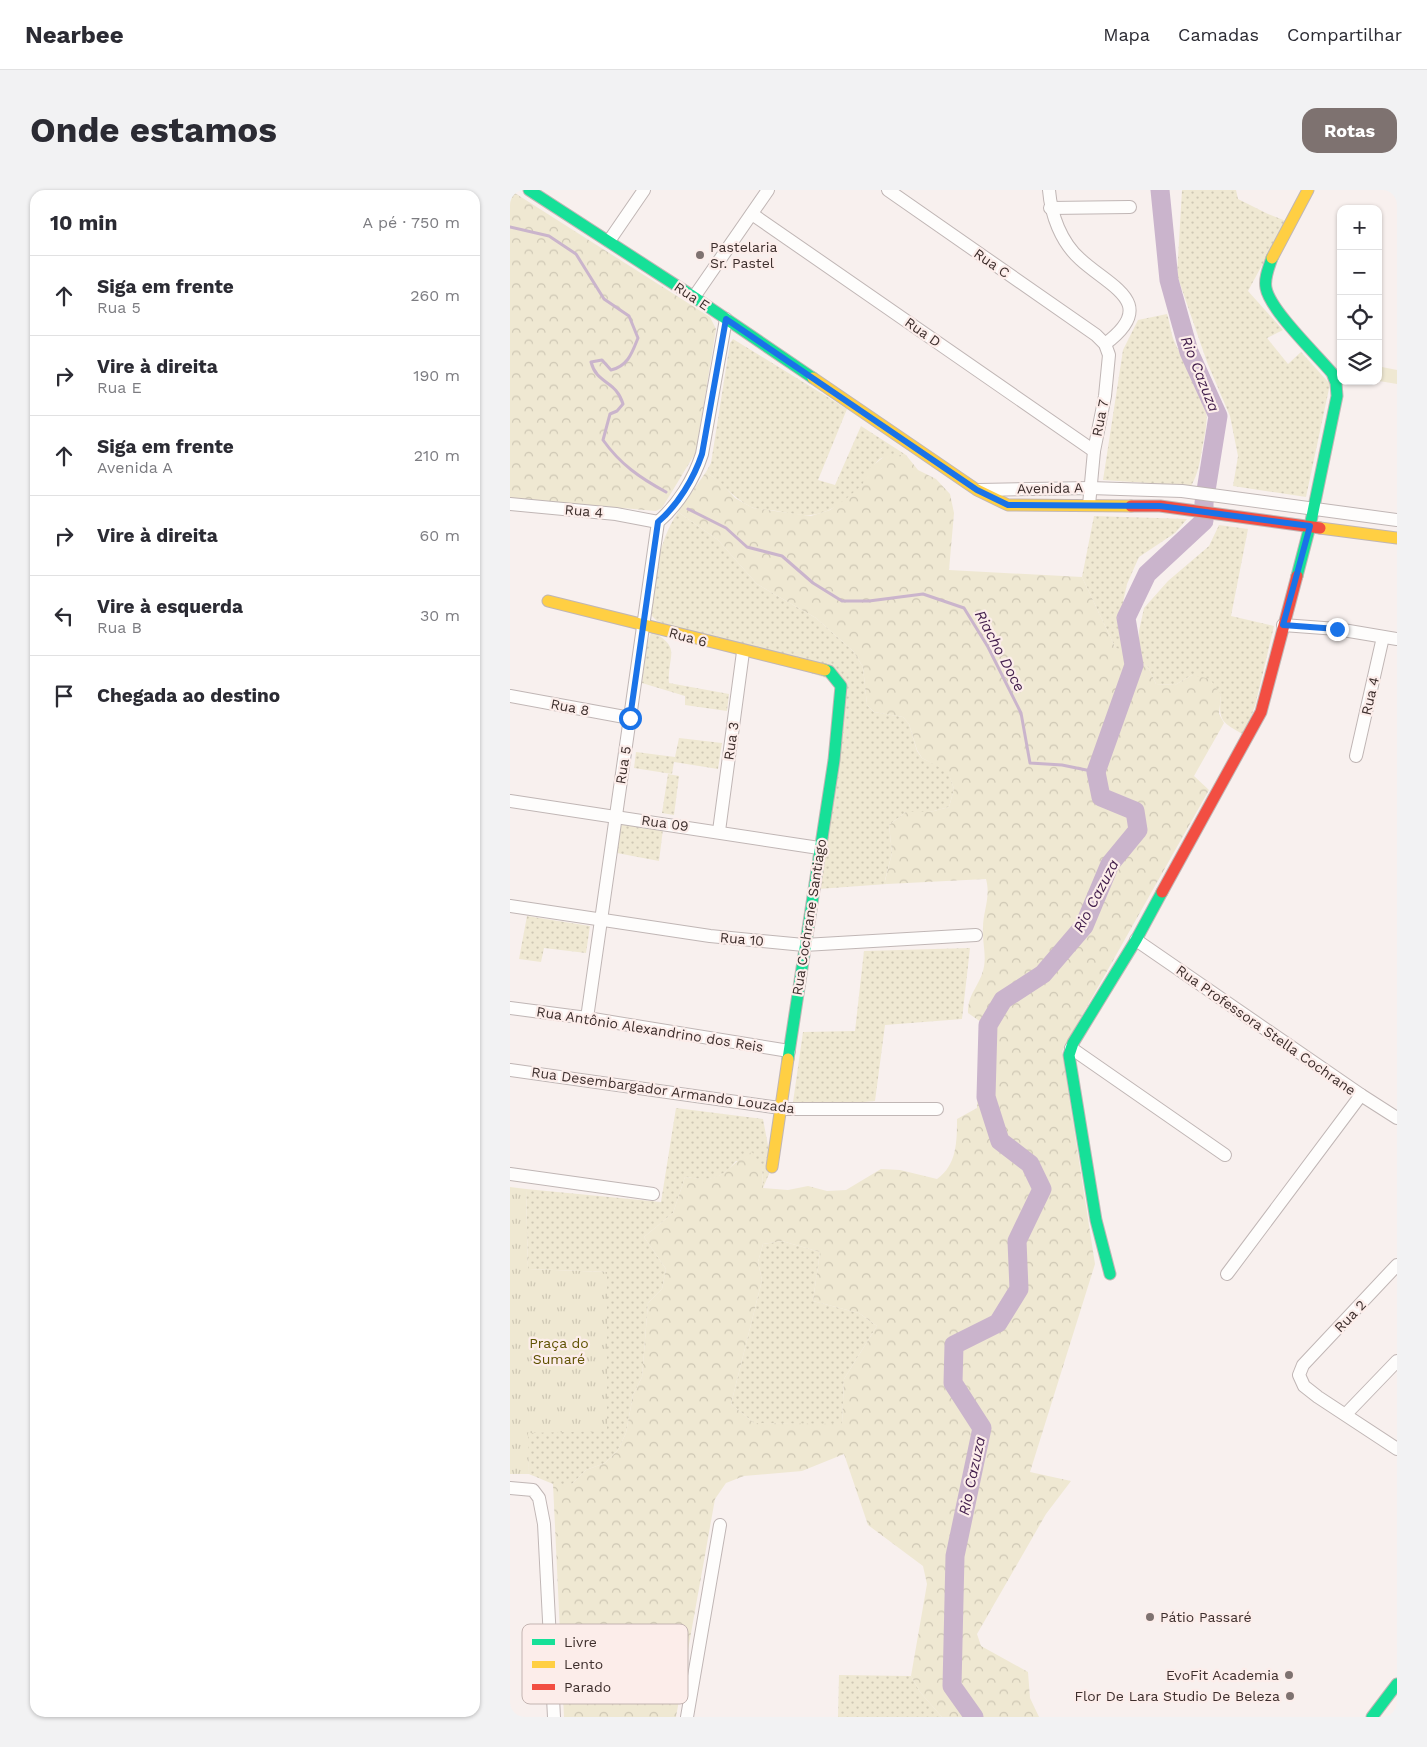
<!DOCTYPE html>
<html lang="pt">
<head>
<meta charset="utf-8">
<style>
	body { margin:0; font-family:"Work Sans",sans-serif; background:#f2f2f3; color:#2b2b33 }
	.controls { position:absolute; right:15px; top:15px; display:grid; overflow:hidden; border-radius:10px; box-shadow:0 1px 4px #0004 }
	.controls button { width:45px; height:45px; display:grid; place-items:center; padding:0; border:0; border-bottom:1px solid #e1e1e2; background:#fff; color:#2b2b33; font:25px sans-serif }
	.stop { position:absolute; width:15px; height:15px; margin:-11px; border:4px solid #1a73e8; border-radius:50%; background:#fff }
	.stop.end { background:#1a73e8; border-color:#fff; box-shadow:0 1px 5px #0008 }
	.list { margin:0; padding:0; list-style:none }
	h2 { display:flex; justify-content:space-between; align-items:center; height:65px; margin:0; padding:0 20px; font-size:21px }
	h2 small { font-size:16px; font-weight:400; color:#7c7c81 }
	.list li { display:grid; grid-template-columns:32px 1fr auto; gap:15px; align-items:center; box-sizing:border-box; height:80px; padding:0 20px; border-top:1px solid #e1e1e2 }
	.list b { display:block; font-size:19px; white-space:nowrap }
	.list p { margin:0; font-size:16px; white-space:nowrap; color:#7c7c81 }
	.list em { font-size:16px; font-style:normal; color:#7c7c81 }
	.icon { flex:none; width:28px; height:28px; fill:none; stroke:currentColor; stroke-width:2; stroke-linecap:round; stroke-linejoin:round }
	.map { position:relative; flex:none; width:887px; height:1527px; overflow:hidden; border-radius:15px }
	header { display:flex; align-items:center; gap:30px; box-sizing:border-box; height:70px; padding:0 25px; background:#fff; border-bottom:1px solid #e1e1e2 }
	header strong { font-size:24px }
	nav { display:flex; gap:28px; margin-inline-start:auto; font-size:18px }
	.intro { display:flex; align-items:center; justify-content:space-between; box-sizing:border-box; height:120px; padding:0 30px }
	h1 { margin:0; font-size:35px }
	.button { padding:12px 22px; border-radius:15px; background:#7e7270; color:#fff; font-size:18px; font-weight:700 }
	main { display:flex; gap:30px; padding:0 30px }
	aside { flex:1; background:#fff; border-radius:15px; box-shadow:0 1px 4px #0004 }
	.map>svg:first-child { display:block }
	.grass { fill:url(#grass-dots) }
	.forest { fill:url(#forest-crowns); fill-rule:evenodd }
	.park { fill:url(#park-tufts) }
	.pitch { fill:#efe8d2 }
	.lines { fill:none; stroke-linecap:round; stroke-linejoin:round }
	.stream { stroke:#cab4cc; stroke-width:3 }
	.river { stroke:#cab4cc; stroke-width:19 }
	.street-casing { stroke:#c0b6b5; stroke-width:14 }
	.fast-casing { stroke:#c0b6b5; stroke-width:13 }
	.slow-casing { stroke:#c0b6b5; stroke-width:13 }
	.jam-casing { stroke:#c0b6b5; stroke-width:13 }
	.street { stroke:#fefdfc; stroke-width:12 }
	.fast { stroke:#16e098; stroke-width:11 }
	.slow { stroke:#ffcf43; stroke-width:11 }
	.jam { stroke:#f24e42; stroke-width:11 }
	.route { stroke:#1a73e8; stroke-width:6 }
	.poi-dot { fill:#7e7270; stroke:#fcedea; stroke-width:2 }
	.labels { text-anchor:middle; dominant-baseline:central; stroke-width:4.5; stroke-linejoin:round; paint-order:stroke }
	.poi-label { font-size:14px; fill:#3d2e2c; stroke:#fcedea; text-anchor:start }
	.street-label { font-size:14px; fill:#3d2e2c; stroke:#fcedea }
	.park-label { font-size:14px; fill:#5f5202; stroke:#fcedea }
	.water-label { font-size:15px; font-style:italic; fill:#44204e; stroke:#fcedea }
	.key { fill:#fcedea; stroke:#c3b4b1; stroke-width:1 }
	.key-label { font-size:14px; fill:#3d2e2c }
</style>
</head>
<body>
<header>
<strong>Nearbee</strong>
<nav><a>Mapa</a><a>Camadas</a><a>Compartilhar</a></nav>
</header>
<div class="intro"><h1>Onde estamos</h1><a class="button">Rotas</a></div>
<main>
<aside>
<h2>10 min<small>A pé · 750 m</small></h2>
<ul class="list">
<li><svg class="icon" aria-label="ahead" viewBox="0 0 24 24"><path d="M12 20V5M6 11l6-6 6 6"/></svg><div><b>Siga em frente</b><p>Rua 5</p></div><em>260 m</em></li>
<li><svg class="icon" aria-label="right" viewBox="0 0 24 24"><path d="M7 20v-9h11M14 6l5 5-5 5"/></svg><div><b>Vire à direita</b><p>Rua E</p></div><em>190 m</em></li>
<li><svg class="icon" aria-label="ahead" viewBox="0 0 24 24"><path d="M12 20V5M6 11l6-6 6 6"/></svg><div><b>Siga em frente</b><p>Avenida A</p></div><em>210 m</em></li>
<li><svg class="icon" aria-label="right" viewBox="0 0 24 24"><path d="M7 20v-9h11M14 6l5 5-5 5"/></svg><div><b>Vire à direita</b></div><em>60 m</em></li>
<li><svg class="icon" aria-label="left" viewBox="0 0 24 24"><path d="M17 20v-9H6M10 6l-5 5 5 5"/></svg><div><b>Vire à esquerda</b><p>Rua B</p></div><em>30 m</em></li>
<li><svg class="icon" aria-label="arrive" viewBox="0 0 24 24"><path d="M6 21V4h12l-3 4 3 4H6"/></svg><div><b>Chegada ao destino</b></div></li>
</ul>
</aside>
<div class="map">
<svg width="887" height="1527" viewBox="0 0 887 1527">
	<defs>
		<pattern id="grass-dots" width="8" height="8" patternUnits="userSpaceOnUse" patternTransform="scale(1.25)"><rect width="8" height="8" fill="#efe8d2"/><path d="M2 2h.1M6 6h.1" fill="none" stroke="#cec7b4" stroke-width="1.8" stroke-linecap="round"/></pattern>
		<pattern id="forest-crowns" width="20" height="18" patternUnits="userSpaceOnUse" patternTransform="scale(1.25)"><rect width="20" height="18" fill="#efe8d2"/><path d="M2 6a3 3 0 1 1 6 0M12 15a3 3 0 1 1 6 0" fill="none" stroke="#cec7b4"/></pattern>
		<pattern id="park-tufts" width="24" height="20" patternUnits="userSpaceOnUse" patternTransform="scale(1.25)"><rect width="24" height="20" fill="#efe8d2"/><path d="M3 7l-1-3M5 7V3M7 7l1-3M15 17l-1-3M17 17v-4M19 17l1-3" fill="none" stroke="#cec7b4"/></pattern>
	</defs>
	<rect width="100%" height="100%" fill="#f8f0ee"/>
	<g class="grass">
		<path d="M672,0H726L728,9L758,24L776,31L738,101L773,140L757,148L778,174L791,162L820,194L796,307L723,296L728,266L720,226L697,172L667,85Z"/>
		<path d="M657,124C660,133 661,145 665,153C687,200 706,202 692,259C690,272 688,284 681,296L593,290L613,160L628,130Z"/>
		<path d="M223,149L337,219L308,290L325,295L351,236L396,265C363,265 368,271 353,294C343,308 318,324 301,325C291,326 278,323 267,321C259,320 248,320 241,317C223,308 212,293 196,282L201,273L220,153Z"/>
		<path d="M168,322L208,350L247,394L306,428L343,461L353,477L357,515L364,522L393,527L399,534L407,561L412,568L438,581L444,599L439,617L420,622H396L379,635L382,663L375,690L377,694L308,699L336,495L147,431L142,426C143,390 148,352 168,322Z"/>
		<path d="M584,326L677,329L665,343L629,367L617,394L610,426L612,462L605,457L572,387Z"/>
		<path d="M709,335L738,339L721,426L764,436L745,516L734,545C712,532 708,532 711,505L682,485L665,495L646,494L638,477L629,472V441L634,418L658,391L699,356Z"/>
		<path d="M142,441C172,459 158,463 159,493L219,504L217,521L175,515V506L132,493L137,453Z"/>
		<path d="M169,548L212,553L208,579L164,572L162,584L124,578L126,562L165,567Z"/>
		<path d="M158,584L169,586L164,625L152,623Z"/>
		<path d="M113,634L153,639L149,671L107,663L111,636Z"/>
		<path d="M17,726L80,736L76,763L34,758L31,772L9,769Z"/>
		<path d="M460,758L452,829L375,835L365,911L282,919L293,842L345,841L354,761Z"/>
		<path d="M166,918L253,929L262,977L253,998L252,978L226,971C209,991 200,991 175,987L163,1023L134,1047L156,1079L152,1099L138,1113L132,1187L123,1205L116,1243L108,1260L95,1273L76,1280L62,1294H43L19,1284L17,1243L97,1082L18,1079L16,999L151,1012Z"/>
		<path d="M272,1051L310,1062L303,1111L349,1123L367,1136L334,1189L332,1235L244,1233L221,1214L252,1090L248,1072L253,1054Z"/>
		<path d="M329,1485L401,1486L410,1502L432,1527H328Z"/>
	</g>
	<g class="forest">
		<path d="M0,0L200,127L206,139L186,262L152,318L146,321L0,308Z"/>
		<path d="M376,265H396L408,280L426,289L440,304L444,323L439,380L572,387L605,457L638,477L646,494L665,495L682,485L700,489L711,505L709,524L714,533L684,586L699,600L552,861L585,1074L520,1282L561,1291L536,1324L467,1444L471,1456L518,1482L520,1508L529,1527H432L410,1502L401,1486L417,1394L413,1376L358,1335L334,1264L292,1281L234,1286L216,1293L205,1309L166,1527H54L43,1294H62L76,1280L95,1273L108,1260L116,1243L123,1205L132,1187L138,1113L152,1099L156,1079L134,1047L163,1023L175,987C218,994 210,979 242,962L252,978L253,998L278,1000L298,996L317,1001L336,1000L371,979L390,980L427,989C447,975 447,951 447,929L467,918L471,832L458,823C458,805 466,800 472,784C478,768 472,755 473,738C473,721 481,707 476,689L377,694L375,691L382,663L379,635L396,622H420L439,617L444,599L438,582L412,568L407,560L399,534L393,527L364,522L357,515L353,477L343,461L306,428L247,394L208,350L168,322L196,282L211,293L225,308L243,318L301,326L320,320L337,308L352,295L361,277ZM272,1051L310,1062L303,1111L349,1123L367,1136L334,1189L332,1234L244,1233L221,1214L252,1090L248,1072L253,1054Z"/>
	</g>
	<path class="park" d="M0,997L16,999L18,1079L97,1082V1241L18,1243L19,1284H0Z"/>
	<path class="pitch" d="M872,177L887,180V194L869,191Z"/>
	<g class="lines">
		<g class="stream">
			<path d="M0,37L39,46L66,64L94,109L119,126L128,148C122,163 118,176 101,180L92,170L81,172C87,195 106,190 113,214L107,221L100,224L93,250C110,274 130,288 156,302"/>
			<path d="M178,319L216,338L237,357L272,366L303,393L332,411H359L413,404L454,418L478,457L511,523L520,573L552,575L586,582"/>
		</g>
		<path class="river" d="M464,1527L442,1496L445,1366L472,1238L443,1193L444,1155L488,1133L509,1099L507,1051L532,999L520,974L490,951L476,907L478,835L493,810L533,784L574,736L600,674L628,640L625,621L591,607L586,582L624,475L616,428L637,384L694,331V313L708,226L679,162L659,90L650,0"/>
		<defs>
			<g id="street">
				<path d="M378,0L586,145L595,154L599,165L595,206L584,261L579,315"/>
				<path d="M539,0C541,25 551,52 570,69C600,97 650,113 595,154"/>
				<path d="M540,18L620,17"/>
				<path d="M242,24L584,261"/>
				<path d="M99,51L134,0"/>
				<path d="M184,107L258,0"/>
				<path d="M469,300L580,298L672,301L887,330"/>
				<path d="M0,314L106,324L148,332"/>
				<path d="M773,435L827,439L887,449"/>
				<path d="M0,506L120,528"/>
				<path d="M846,566L873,447"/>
				<path d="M0,611L309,658"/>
				<path d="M209,641L233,462"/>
				<path d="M0,716L200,746L294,755L466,745"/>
				<path d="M626,750L851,905L887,928"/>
				<path d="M0,818L77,828L279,861"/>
				<path d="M77,828L148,332C168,315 184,289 192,264L216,129"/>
				<path d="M561,858L715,965"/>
				<path d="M0,880L277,919H427"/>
				<path d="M0,984L143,1004"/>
				<path d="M887,1075L793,1175L789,1185L794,1196L808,1207L887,1259"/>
				<path d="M717,1084L851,905"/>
				<path d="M836,1224L887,1171"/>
				<path d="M0,1298L23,1300L29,1308L34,1334L44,1527"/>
				<path d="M177,1527L210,1335"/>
			</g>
			<g id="fast">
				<path d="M19,0L181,105L303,188"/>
				<path d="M762,68C759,77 754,88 756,98C760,120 806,164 822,183L826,193L827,206L800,336L787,386"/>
				<path d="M278,869L324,570L331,496L319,481L315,480"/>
				<path d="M600,1084L586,1030L559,865L563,853L626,750L652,702"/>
				<path d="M862,1527L887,1494"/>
			</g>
			<g id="slow">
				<path d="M762,68L798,0"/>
				<path d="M303,188L467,300L498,315L621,316"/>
				<path d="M810,338L887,348"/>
				<path d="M38,411L315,480"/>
				<path d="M262,977L278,869"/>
			</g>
			<g id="jam">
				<path d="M621,316H650L810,338"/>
				<path d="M652,702L751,522L787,386"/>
			</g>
		</defs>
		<use href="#street" class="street-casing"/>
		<use href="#fast" class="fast-casing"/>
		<use href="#slow" class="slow-casing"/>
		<use href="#jam" class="jam-casing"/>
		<use href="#street" class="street"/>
		<use href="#fast" class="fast"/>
		<use href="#slow" class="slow"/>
		<use href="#jam" class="jam"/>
	</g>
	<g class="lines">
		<path class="route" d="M120,528L148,332C168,315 184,288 192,264L216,129L467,300L498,315L650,316L800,336L773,435L827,439"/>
	</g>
	<g class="poi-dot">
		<circle cx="190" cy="65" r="5"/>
		<circle cx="640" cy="1427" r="5"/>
		<circle cx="779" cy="1485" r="5"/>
		<circle cx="780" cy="1506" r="5"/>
	</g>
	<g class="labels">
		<g class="poi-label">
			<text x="200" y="57">Pastelaria<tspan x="200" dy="16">Sr. Pastel</tspan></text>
			<text x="650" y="1427">Pátio Passaré</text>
			<text x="769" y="1485" text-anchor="end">EvoFit Academia</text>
			<text x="770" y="1506" text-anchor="end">Flor De Lara Studio De Beleza</text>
		</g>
		<g class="street-label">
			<text transform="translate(482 73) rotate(35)">Rua C</text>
			<text transform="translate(182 106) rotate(34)">Rua E</text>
			<text transform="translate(413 142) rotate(35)">Rua D</text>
			<text transform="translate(590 228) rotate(-79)">Rua 7</text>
			<text transform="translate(540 298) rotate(-1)">Avenida A</text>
			<text transform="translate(74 321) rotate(5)">Rua 4</text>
			<text transform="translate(178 447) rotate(15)">Rua 6</text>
			<text transform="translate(860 506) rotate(-77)">Rua 4</text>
			<text transform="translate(60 517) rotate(11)">Rua 8</text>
			<text transform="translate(221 551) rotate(-82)">Rua 3</text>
			<text transform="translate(113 575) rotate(-81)">Rua 5</text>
			<text transform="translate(155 633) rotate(8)">Rua 09</text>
			<text transform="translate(299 727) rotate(-81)">Rua Cochrane Santiago</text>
			<text transform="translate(232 749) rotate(5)">Rua 10</text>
			<text transform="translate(140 839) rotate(9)">Rua Antônio Alexandrino dos Reis</text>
			<text transform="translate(756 840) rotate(35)">Rua Professora Stella Cochrane</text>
			<text transform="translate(153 900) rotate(8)">Rua Desembargador Armando Louzada</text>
			<text transform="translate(840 1126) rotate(-46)">Rua 2</text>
		</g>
		<g class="park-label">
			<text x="49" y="1153">Praça do<tspan x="49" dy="16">Sumaré</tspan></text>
		</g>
		<g class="water-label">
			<text transform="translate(690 184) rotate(68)">Rio Cazuza</text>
			<text transform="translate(490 461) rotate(62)">Riacho Doce</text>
			<text transform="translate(586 706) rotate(-62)">Rio Cazuza</text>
			<text transform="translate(462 1286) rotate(-78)">Rio Cazuza</text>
		</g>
	</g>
	<rect x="12" y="1434" width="166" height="80" rx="8" class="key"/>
	<rect x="22" y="1449" width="23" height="6" fill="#16e098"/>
	<rect x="22" y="1471" width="23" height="7" fill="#ffcf43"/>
	<rect x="22" y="1494" width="23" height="6" fill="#f24e42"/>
	<g class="key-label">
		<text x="54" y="1457">Livre</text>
		<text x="54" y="1479">Lento</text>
		<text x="54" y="1502">Parado</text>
	</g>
</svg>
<div class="controls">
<button>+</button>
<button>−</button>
<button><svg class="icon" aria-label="locate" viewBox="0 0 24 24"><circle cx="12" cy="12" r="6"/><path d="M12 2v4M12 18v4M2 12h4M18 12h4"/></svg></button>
<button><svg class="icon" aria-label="layers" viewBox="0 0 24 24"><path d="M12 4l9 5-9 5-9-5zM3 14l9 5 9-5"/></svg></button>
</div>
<div class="stop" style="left:120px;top:528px"></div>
<div class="stop end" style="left:827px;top:439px"></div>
</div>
</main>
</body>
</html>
